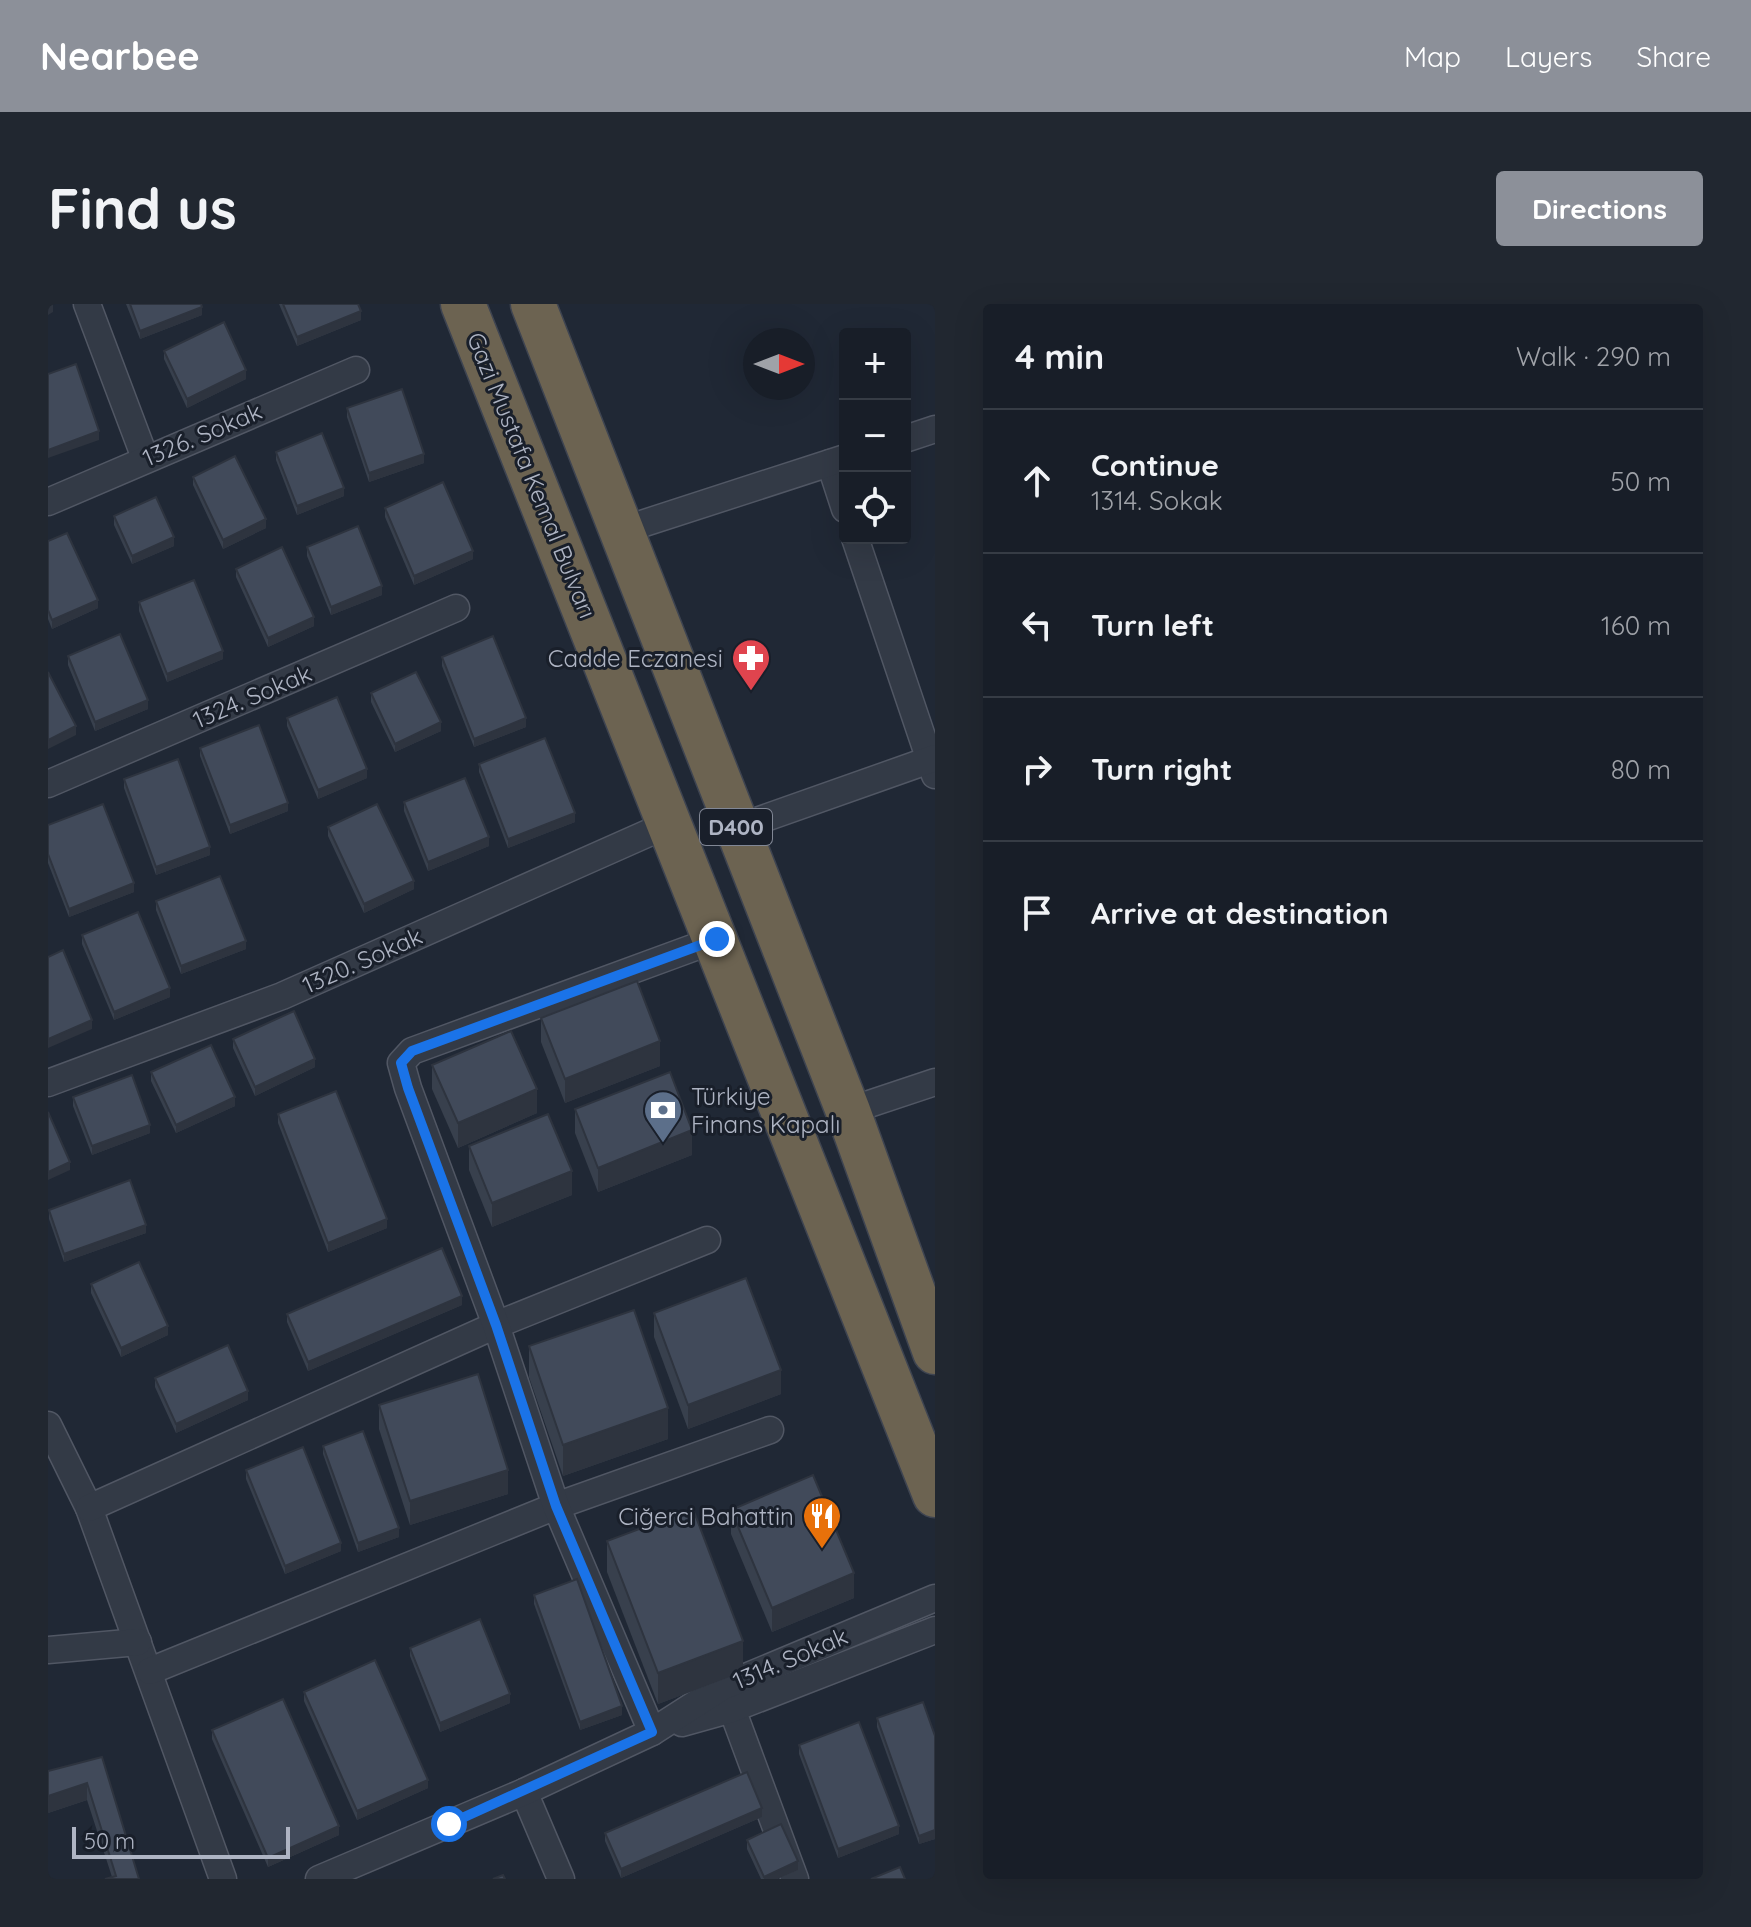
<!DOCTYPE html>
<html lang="en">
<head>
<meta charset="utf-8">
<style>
	body { margin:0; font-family:Quicksand,sans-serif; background:#212730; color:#f1f3f6 }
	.controls { position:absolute; right:24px; top:24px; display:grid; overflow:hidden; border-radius:8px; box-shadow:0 8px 32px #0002 }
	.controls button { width:72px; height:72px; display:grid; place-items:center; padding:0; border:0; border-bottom:2px solid #363c45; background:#181e28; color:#f1f3f6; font:40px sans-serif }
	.compass { position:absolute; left:695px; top:24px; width:72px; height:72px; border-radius:50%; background:#181e28; box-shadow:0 8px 32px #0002; rotate:90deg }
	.scale { position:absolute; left:24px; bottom:20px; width:218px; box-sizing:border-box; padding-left:8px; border:4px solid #aeb4c3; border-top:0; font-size:22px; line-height:28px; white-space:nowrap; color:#aeb4c3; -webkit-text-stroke:6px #191f2a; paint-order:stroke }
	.stop { position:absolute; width:24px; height:24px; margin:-18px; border:6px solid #1a73e8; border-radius:50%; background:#fff }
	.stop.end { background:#1a73e8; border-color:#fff; box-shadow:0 2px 8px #0008 }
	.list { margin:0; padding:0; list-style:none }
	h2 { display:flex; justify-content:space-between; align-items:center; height:104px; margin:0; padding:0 32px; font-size:34px }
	h2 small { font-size:26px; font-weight:400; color:#9fa2a8 }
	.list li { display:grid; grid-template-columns:52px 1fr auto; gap:24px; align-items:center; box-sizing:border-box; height:144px; padding:0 32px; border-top:2px solid #363c45 }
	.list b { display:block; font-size:30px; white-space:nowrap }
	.list p { margin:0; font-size:26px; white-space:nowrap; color:#9fa2a8 }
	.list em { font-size:26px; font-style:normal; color:#9fa2a8 }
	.icon { flex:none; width:44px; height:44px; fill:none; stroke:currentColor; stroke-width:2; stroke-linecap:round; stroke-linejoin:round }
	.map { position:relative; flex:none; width:887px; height:1575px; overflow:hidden; border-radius:8px }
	header { display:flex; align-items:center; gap:48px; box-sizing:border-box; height:112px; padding:0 40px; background:#8c9099; color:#fff }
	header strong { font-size:38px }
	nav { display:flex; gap:44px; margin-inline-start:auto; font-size:28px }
	.intro { display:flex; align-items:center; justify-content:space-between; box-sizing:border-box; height:192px; padding:0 48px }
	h1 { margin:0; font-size:56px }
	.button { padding:20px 36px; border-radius:8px; background:#8c9099; color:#fff; font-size:28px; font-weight:700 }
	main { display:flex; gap:48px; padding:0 48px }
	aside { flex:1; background:#181e28; border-radius:8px; box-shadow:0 8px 32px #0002 }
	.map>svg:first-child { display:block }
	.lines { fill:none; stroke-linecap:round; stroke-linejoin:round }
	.street-casing { stroke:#515764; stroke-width:29 }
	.highway-casing { stroke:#3e4451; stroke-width:47 }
	.street { stroke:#333a46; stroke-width:26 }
	.highway { stroke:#6c6351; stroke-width:44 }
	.wall { fill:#38404d }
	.shaded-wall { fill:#2e343f }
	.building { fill:#414a5a; stroke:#2e343f; stroke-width:2 }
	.route { stroke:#1a73e8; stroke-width:10 }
	.labels { text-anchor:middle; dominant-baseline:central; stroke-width:6; stroke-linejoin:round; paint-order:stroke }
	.shield { fill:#191f2a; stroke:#818795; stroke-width:2 }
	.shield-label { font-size:22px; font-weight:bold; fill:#aeb4c3 }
	.street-label { font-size:24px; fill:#aeb4c3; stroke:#191f2a }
	.poi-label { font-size:24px; fill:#aeb4c3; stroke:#191f2a; text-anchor:end }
</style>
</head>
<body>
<header>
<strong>Nearbee</strong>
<nav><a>Map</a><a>Layers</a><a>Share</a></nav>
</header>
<div class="intro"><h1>Find us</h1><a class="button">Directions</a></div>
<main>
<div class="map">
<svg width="887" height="1575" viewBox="0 0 887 1575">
	<rect width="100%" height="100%" fill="#202835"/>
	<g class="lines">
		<defs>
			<g id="street">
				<path d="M39,0L97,154"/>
				<path d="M857,135L887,125"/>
				<path d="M782,159L797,205"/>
				<path d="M0,198L308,66"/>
				<path d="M575,226L797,154"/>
				<path d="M807,234L887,471"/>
				<path d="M0,480L408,304"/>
				<path d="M689,524L887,454"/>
				<path d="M0,779L234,692L623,519"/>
				<path d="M800,807L887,778"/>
				<path d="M0,1121L41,1204L175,1575"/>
				<path d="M41,1204L448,1021L659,936"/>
				<path d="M0,1346L90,1338"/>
				<path d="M102,1367L508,1202L722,1126"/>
				<path d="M684,1405L747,1575"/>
				<path d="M634,1419L684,1405L887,1326"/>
				<path d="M604,1428L508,1202L448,1021L360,784L353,759L364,747L669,635"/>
				<path d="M476,1488L513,1575"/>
				<path d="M271,1575L476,1488L604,1428L674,1383L887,1294"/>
			</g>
			<g id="highway">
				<path d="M415,0L887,1191"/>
				<path d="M485,0L800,807L887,1048"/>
			</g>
		</defs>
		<use href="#street" class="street-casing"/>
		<use href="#highway" class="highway-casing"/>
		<use href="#street" class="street"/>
		<use href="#highway" class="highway"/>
	</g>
	<g class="wall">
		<path d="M78,0H153L154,11L92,35Z"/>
		<path d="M231,0H310L313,16L249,42Z"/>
		<path d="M116,47L198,75L139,104L116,55Z"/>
		<path d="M299,104L376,159L321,178L299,113Z"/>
		<path d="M228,148L296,192L249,211L228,156Z"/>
		<path d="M145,173L218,224L175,245L145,181Z"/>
		<path d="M337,204L425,255L366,281L337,213Z"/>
		<path d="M66,212L126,242L84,260L66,221Z"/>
		<path d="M0,237L50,304L4,325L0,315Z"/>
		<path d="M259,243L334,291L283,311L259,252Z"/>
		<path d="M188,265L266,322L220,343L188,273Z"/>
		<path d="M91,298L175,355L119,378L91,307Z"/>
		<path d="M20,352L100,405L47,427L20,361Z"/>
		<path d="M394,353L478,423L426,443L394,362Z"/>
		<path d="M323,389L393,427L347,448L323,398Z"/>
		<path d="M239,414L319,474L270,495L239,422Z"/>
		<path d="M152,444L240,507L182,530L152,452Z"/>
		<path d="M431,460L527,518L460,544L431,468Z"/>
		<path d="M76,475L162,551L108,571L76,484Z"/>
		<path d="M356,498L441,542L380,567L356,507Z"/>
		<path d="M0,521L86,588L21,613L0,559Z"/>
		<path d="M280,523L366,585L316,609L280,532Z"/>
		<path d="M108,597L198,645L133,670L108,606Z"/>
		<path d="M34,631L122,693L66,716L34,640Z"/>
		<path d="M493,714L612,762L517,799L493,738Z"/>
		<path d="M185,735L267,763L207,792L185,744Z"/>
		<path d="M384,761L489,809L410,844L384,785Z"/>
		<path d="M103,768L187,802L128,829L103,777Z"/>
		<path d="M25,793L102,829L44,851L25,802Z"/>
		<path d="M527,805L644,851L550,888L527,829Z"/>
		<path d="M230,810L339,924L280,948L230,819Z"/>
		<path d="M421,842L524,891L444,923L421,866Z"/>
		<path d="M1,906L98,929L16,958L1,915Z"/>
		<path d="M43,980L120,1031L73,1053L43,989Z"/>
		<path d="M414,1001L260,1067L239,1018V1010Z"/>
		<path d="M606,1009L733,1090L640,1125L606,1033Z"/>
		<path d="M481,1042L620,1135L515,1172L481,1073Z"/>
		<path d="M107,1074L200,1096L128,1129L107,1083Z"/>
		<path d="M331,1101L460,1190L362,1221L331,1125Z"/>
		<path d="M275,1142L351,1233L310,1248L275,1150Z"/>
		<path d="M198,1166L293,1247L237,1270L198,1175Z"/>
		<path d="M683,1206L806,1294L724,1328L683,1230Z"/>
		<path d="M559,1237L695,1368L610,1400L559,1268Z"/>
		<path d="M486,1291L574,1411L532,1426L486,1300Z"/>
		<path d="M362,1344L462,1399L392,1428L362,1352Z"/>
		<path d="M256,1388L380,1484L309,1516L256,1397Z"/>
		<path d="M829,1414L887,1432V1535L871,1540L829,1423Z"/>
		<path d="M164,1426L291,1531L220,1563L164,1435Z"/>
		<path d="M751,1441L851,1530L790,1554L751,1450Z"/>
		<path d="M54,1453L91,1575L64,1573L39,1496L0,1509Z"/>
		<path d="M714,1513L573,1574L557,1537V1529Z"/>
		<path d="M699,1536L750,1566L729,1575H713L699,1545Z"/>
	</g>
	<g class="shaded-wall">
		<path d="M5,0V8L0,11V2Z"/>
		<path d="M154,3V11L92,35V27Z"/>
		<path d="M313,7V16L249,42V33Z"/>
		<path d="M198,66V75L139,104V95Z"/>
		<path d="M51,127V136L0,154V146Z"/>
		<path d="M376,150V159L321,178V169Z"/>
		<path d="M296,184V192L249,211V202Z"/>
		<path d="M218,215V224L175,245V236Z"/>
		<path d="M126,233V242L84,260V252Z"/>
		<path d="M425,247V255L366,281V272Z"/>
		<path d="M334,282V291L283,311V303Z"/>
		<path d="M50,296V304L4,325V316Z"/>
		<path d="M266,313V322L220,343V334Z"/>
		<path d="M175,347V355L119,378V370Z"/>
		<path d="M100,396V405L47,427V418Z"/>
		<path d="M478,414V423L426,443V435Z"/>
		<path d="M393,418V427L347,448V440Z"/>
		<path d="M28,422V431L0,445V436Z"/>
		<path d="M319,465V474L270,495V486Z"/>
		<path d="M240,499V507L182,530V521Z"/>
		<path d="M527,509V518L460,544V535Z"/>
		<path d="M441,533V542L380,567V558Z"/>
		<path d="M162,543V551L108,571V563Z"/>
		<path d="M366,577V585L316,609V600Z"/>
		<path d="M86,579V588L21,613V605Z"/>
		<path d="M198,637V645L133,670V662Z"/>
		<path d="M122,684V693L66,716V708Z"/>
		<path d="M44,716V725L0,744V735Z"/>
		<path d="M612,737V762L517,799V775Z"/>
		<path d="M267,755V763L207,792V783Z"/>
		<path d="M489,785V809L410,844V819Z"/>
		<path d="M187,793V802L128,829V821Z"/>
		<path d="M102,821V829L44,851V842Z"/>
		<path d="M644,826V851L550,888V864Z"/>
		<path d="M22,858V866L0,876V868Z"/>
		<path d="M524,867V891L444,923V899Z"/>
		<path d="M339,915V924L280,948V939Z"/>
		<path d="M98,921V929L16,958V950Z"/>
		<path d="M414,992V1001L260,1067V1058Z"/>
		<path d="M120,1022V1031L73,1053V1044Z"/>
		<path d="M733,1066V1090L640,1125V1101Z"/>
		<path d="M200,1087V1096L128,1129V1120Z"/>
		<path d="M620,1104V1135L515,1172V1141Z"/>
		<path d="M460,1166V1190L362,1221V1197Z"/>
		<path d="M351,1224V1233L310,1248V1239Z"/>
		<path d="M293,1239V1247L237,1270V1262Z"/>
		<path d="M806,1269V1294L724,1328V1304Z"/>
		<path d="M695,1337V1368L610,1400V1369Z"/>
		<path d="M462,1390V1399L392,1428V1419Z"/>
		<path d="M574,1402V1411L532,1426V1418Z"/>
		<path d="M380,1476V1484L309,1516V1507Z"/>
		<path d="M39,1479V1496L0,1509V1492Z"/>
		<path d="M714,1504V1513L573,1574V1565Z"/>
		<path d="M291,1522V1531L220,1563V1554Z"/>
		<path d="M851,1522V1530L790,1554V1545Z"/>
		<path d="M887,1526V1535L871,1540V1532Z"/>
		<path d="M750,1557V1566L729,1575H716V1573Z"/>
	</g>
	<g class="building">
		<path d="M82,0H153L154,3L92,27Z"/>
		<path d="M235,0H310L313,7L249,33Z"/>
		<path d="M176,18L198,66L139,95L116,47Z"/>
		<path d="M28,60L51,127L0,146V70Z"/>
		<path d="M354,85L376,150L321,169L299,104Z"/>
		<path d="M274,129L296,184L249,202L228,148Z"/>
		<path d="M187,152L218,215L175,236L145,173Z"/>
		<path d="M395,178L425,247L366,272L337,204Z"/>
		<path d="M108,193L126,233L84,252L66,212Z"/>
		<path d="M310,222L334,282L283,303L259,243Z"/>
		<path d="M19,229L50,296L4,316L0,306V237Z"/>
		<path d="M234,243L266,313L220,334L188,265Z"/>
		<path d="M146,276L175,347L119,370L91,298Z"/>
		<path d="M72,330L100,396L47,418L20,352Z"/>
		<path d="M445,332L478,414L426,435L394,353Z"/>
		<path d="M0,368L28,422L0,436Z"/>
		<path d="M368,368L393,418L347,440L323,389Z"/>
		<path d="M289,393L319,465L270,486L239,414Z"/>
		<path d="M211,421L240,499L182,521L152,444Z"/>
		<path d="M497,434L527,509L460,535L431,460Z"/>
		<path d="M130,455L162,543L108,563L76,475Z"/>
		<path d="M417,474L441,533L380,558L356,498Z"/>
		<path d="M55,500L86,579L21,605L0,550V521Z"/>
		<path d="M329,500L366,577L316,600L280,523Z"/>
		<path d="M172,572L198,637L133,662L108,597Z"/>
		<path d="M90,608L122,684L66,708L34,631Z"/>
		<path d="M15,646L44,716L0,735V653Z"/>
		<path d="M589,677L612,737L517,775L493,714Z"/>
		<path d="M246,707L267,755L207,783L185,735Z"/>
		<path d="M463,727L489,785L410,819L384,761Z"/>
		<path d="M163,741L187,793L128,821L103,768Z"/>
		<path d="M622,768L644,826L550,864L527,805Z"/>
		<path d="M84,771L102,821L44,842L25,793Z"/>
		<path d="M288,787L339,915L280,939L230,810Z"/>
		<path d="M0,808L22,858L0,868Z"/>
		<path d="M500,810L524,867L444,899L421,842Z"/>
		<path d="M82,876L98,921L16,950L1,906Z"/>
		<path d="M394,944L414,992L260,1058L239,1010Z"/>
		<path d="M91,958L120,1022L73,1044L43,980Z"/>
		<path d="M698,974L733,1066L640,1101L606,1009Z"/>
		<path d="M586,1006L620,1104L515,1141L481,1042Z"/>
		<path d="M180,1041L200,1087L128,1120L107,1074Z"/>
		<path d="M430,1070L460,1166L362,1197L331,1101Z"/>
		<path d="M315,1127L351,1224L310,1239L275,1142Z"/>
		<path d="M255,1143L293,1239L237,1262L198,1166Z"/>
		<path d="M765,1171L806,1269L724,1304L683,1206Z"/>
		<path d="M645,1205L695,1337L610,1369L559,1237Z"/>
		<path d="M529,1275L574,1402L532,1418L486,1291Z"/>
		<path d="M432,1315L462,1390L392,1419L362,1344Z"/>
		<path d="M327,1356L380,1476L309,1507L256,1388Z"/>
		<path d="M235,1395L291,1522L220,1554L164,1426Z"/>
		<path d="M875,1398L887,1432V1526L871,1532L829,1414Z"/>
		<path d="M811,1418L851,1522L790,1545L751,1441Z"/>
		<path d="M54,1453L91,1575H57L68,1572L39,1479L0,1492V1467Z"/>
		<path d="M699,1468L714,1504L573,1565L557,1529Z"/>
		<path d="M733,1520L750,1557L716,1573L699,1536Z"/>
		<path d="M852,1563L857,1575H823Z"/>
		<path d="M455,1571L457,1575H445Z"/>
	</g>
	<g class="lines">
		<path class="route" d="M401,1520L604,1428L508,1202L448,1021L360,784L353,759L364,747L669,635"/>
	</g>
	<defs>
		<symbol id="pharmacy-pin" viewBox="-11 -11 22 30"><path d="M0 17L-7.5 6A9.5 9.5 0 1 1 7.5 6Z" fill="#e0444e" stroke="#191f2a"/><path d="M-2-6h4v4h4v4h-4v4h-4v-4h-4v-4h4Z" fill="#fff"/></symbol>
		<symbol id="bank-pin" viewBox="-11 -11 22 30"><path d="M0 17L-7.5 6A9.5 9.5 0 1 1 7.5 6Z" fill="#5c6f8a" stroke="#191f2a"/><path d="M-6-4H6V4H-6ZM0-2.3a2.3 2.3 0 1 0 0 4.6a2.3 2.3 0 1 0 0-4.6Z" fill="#fff"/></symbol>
		<symbol id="restaurant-pin" viewBox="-11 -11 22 30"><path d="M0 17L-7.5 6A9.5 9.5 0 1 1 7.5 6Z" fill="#e8710a" stroke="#191f2a"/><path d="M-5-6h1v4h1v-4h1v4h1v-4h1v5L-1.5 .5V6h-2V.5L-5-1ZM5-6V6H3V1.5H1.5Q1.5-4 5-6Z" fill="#fff"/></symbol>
	</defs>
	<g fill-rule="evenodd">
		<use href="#pharmacy-pin" x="681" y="332" width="44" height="60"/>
		<use href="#bank-pin" x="593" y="784" width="44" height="60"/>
		<use href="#restaurant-pin" x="752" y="1190" width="44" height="60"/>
	</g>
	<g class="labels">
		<rect class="shield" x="652" y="505" width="72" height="36" rx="6"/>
		<g class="shield-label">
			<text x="688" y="523">D400</text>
		</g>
		<g class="street-label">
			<text transform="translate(154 130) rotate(-23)">1326. Sokak</text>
			<text transform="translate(484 171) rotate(68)">Gazi Mustafa Kemal Bulvarı</text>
			<text transform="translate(204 392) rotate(-23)">1324. Sokak</text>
			<text transform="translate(314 656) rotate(-24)">1320. Sokak</text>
			<text transform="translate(742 1354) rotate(-23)">1314. Sokak</text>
		</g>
		<g class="poi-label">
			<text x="675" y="354">Cadde Eczanesi</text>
			<text x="643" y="792" text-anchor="start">Türkiye<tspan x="643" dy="28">Finans Kapalı</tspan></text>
			<text x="746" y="1212">Ciğerci Bahattin</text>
		</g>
	</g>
</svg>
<div class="controls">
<button>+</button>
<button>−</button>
<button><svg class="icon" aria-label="locate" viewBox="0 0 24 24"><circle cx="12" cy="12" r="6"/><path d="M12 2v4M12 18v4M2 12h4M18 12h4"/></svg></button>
</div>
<svg class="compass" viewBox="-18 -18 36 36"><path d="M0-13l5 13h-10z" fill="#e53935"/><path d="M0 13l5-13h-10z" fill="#9fa2a8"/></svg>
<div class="scale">50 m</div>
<div class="stop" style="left:401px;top:1520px"></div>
<div class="stop end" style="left:669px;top:635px"></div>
</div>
<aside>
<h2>4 min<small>Walk · 290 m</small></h2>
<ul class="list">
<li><svg class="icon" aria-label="ahead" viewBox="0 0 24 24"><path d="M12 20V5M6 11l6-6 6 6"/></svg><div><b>Continue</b><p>1314. Sokak</p></div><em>50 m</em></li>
<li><svg class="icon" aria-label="left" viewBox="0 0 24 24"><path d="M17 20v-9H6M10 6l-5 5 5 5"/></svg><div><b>Turn left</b></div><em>160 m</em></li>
<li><svg class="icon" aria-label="right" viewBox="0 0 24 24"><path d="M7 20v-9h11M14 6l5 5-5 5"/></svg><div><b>Turn right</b></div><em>80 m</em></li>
<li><svg class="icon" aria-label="arrive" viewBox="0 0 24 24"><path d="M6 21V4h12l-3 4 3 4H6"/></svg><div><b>Arrive at destination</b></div></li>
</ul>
</aside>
</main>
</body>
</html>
